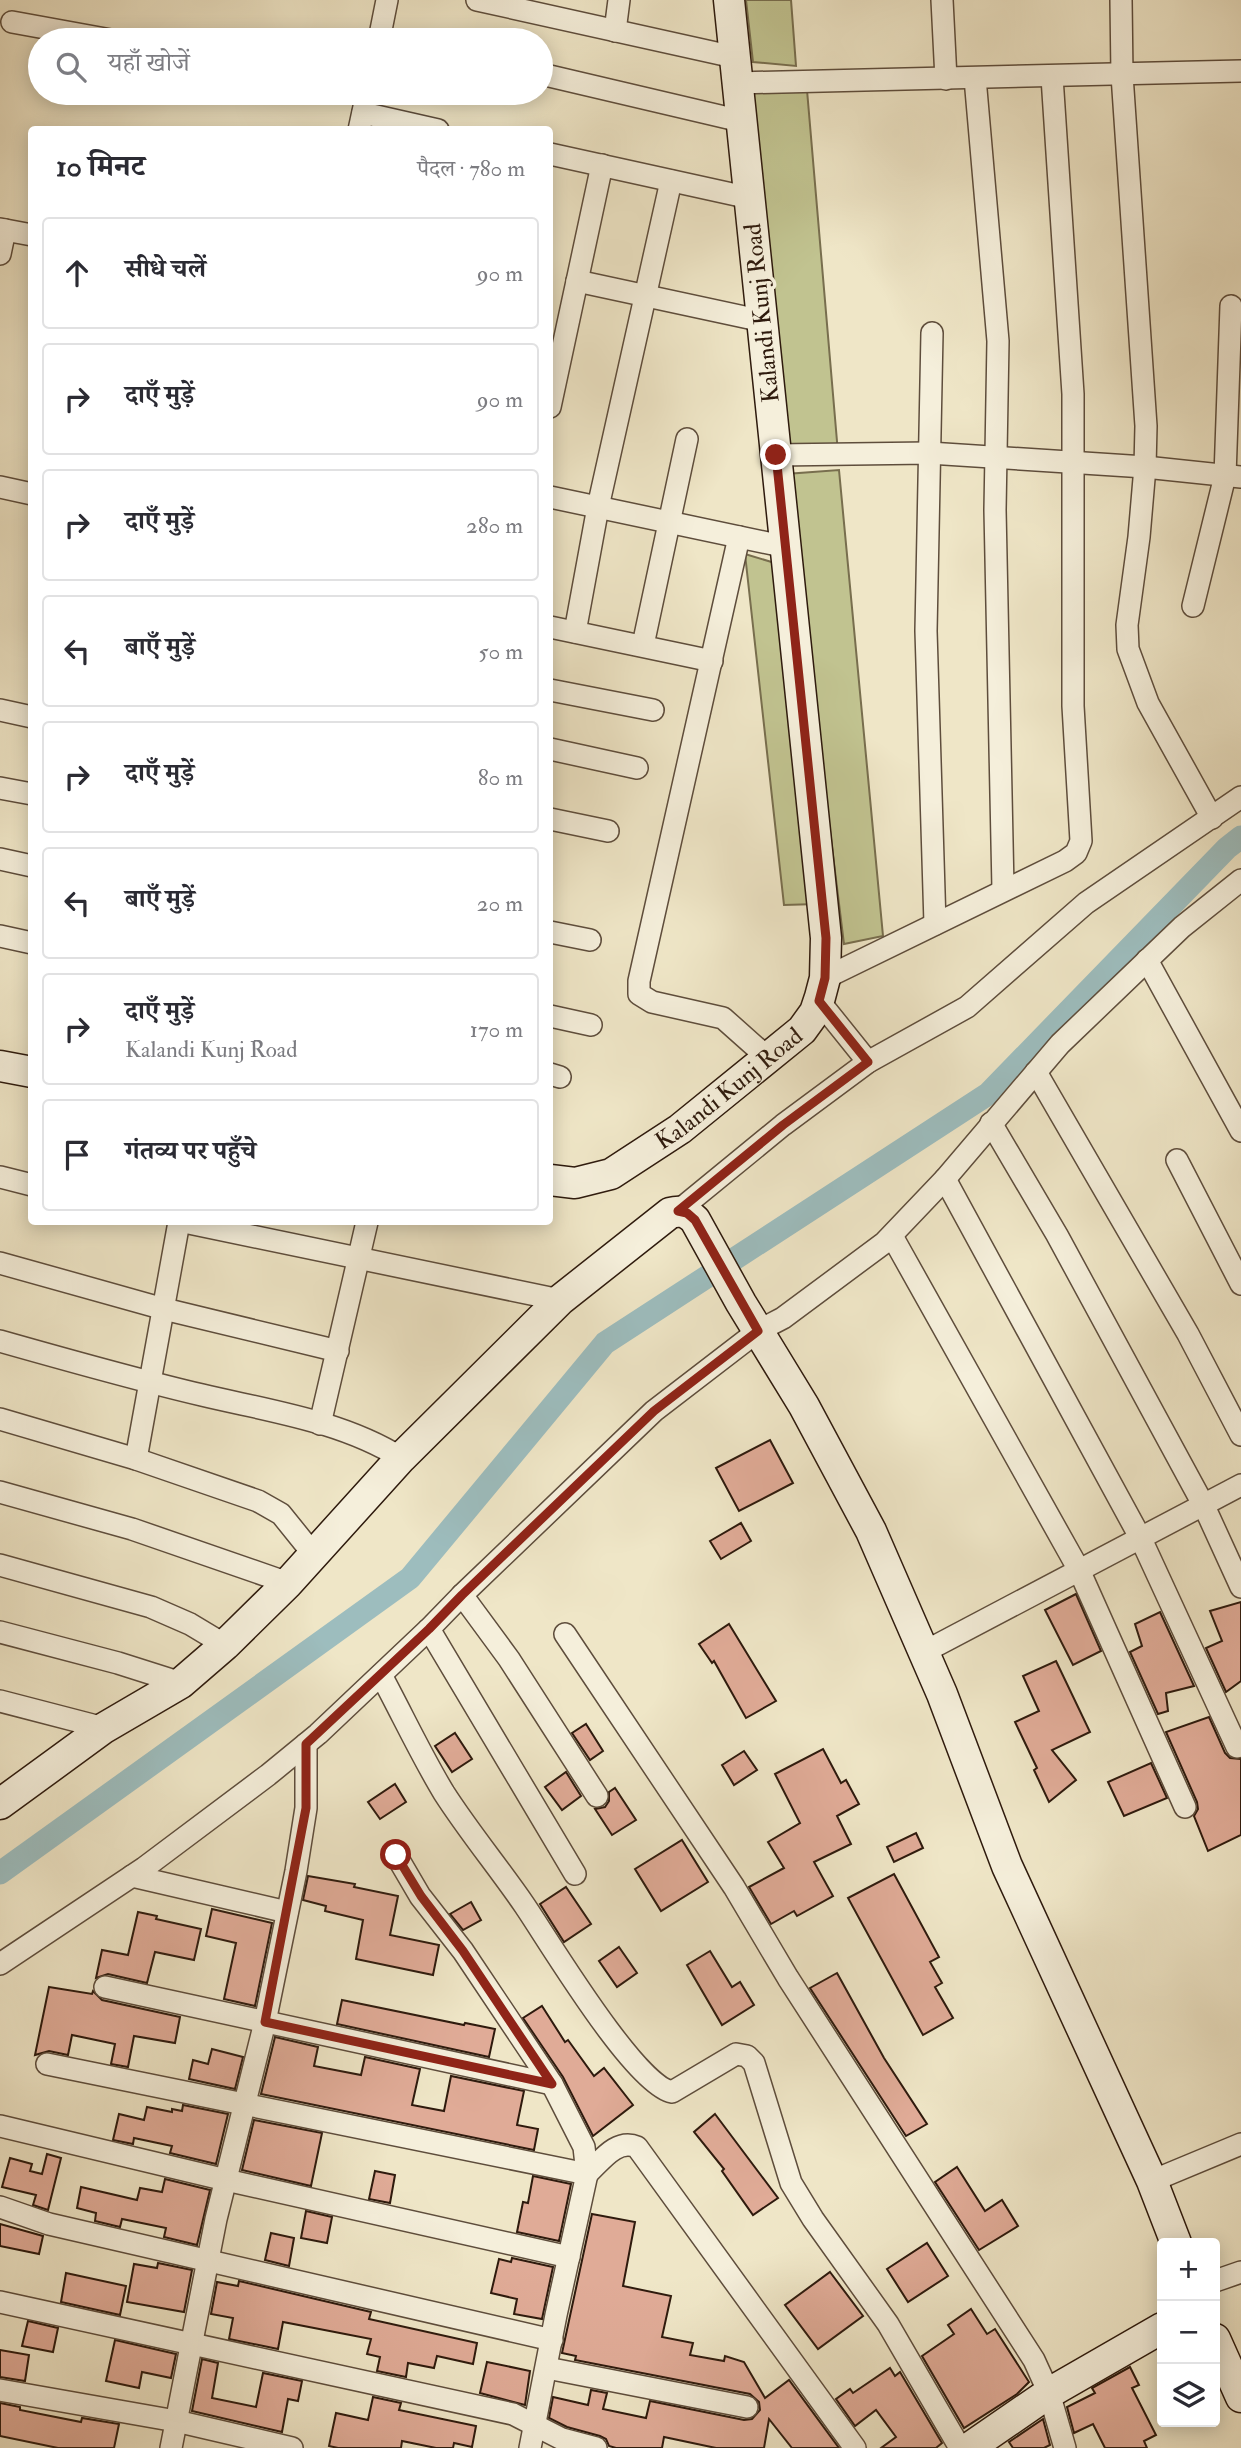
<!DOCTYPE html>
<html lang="hi">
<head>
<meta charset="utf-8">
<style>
	body { margin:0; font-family:"IM FELL Double Pica","Noto Serif Devanagari",serif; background:#f2f2f3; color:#2b2b33 }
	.controls { position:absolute; right:21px; bottom:21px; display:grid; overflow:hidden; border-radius:7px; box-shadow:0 4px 18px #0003 }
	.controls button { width:63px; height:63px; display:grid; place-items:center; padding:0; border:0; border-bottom:2px solid #e1e1e2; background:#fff; color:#2b2b33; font:35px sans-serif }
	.stop { position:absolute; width:21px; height:21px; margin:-16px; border:5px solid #8f2418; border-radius:50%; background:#fff }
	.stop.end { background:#8f2418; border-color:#fff; box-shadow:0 2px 7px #0008 }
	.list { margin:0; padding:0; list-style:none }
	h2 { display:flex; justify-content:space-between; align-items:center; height:91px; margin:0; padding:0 28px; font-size:30px }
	h2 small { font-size:23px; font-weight:400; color:#7c7c81 }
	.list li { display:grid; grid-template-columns:46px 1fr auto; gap:21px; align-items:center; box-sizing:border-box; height:112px; margin:0 14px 14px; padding:0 14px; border:2px solid #e1e1e2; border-radius:7px }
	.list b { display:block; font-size:26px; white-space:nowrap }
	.list p { margin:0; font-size:23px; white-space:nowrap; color:#7c7c81 }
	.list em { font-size:23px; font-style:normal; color:#7c7c81 }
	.icon { flex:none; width:38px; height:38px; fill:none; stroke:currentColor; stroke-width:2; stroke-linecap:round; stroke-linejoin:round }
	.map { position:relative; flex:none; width:1241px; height:2448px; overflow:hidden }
	.search { position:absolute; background:#fff; box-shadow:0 4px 18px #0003; left:28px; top:28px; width:525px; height:77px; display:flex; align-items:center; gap:18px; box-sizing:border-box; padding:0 24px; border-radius:38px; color:#7c7c81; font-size:26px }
	.panel { position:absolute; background:#fff; box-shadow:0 4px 18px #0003; left:28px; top:126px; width:525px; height:1099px; border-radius:7px }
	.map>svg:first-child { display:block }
	.green { fill:#c1c390; stroke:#786e4e; stroke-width:2 }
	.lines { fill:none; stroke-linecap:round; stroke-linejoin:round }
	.canal { stroke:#9dbdbe; stroke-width:23 }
	.building { fill:#e0ab97; stroke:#2e1a0d; stroke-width:2 }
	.street-casing { stroke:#5e4d3c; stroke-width:24 }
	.secondary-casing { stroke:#2e1a0d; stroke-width:33 }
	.street { stroke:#f5efdb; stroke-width:21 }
	.secondary { stroke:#f5efdb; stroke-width:30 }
	.route { stroke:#8f2418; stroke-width:9 }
	.labels { text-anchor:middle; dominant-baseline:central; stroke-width:7; stroke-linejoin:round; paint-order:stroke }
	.street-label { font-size:24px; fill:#2e1a0d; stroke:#f5efdb }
</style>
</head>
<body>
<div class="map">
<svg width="1241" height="2448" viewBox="0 0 1241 2448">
	<rect width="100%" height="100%" fill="#efe6c7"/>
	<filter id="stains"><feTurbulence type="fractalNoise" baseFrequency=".00286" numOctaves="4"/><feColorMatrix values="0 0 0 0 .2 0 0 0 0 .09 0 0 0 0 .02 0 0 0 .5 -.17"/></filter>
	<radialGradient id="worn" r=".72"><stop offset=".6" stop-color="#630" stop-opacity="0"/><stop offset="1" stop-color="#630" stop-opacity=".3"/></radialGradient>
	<g class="green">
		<path d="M746,0H791L796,66L753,62Z"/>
		<path d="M807,90L838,453L784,458L744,92Z"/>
		<path d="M839,470L883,936L844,944L786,474Z"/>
		<path d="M745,554L775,563L817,904L784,905Z"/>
	</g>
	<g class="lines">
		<path class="canal" d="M0,1873L410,1578L605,1343L988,1094L1227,848L1241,837"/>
	</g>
	<g class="building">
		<path d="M770,1440L793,1483L739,1511L716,1468Z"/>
		<path d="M741,1523L751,1541L721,1559L710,1541Z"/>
		<path d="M1076,1594L1101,1651L1073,1665L1045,1610Z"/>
		<path d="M1241,1602V1681L1226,1692L1206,1648L1222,1641L1210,1611Z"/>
		<path d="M1160,1612L1194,1686L1166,1693L1168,1711L1158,1714L1130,1652L1142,1646L1135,1624Z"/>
		<path d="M729,1624L776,1701L746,1718L714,1661L712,1663L699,1644Z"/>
		<path d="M1056,1661L1090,1732L1052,1750L1076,1780L1049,1802L1034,1770L1037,1768L1015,1722L1039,1711L1023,1676Z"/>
		<path d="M1209,1717L1225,1753L1230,1758L1241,1759V1835L1208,1851L1194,1816L1198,1809L1197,1802L1166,1732Z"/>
		<path d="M586,1724L603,1751L590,1760L572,1733Z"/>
		<path d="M455,1733L472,1759L452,1772L435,1746Z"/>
		<path d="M823,1749L841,1783L846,1780L859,1804L837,1816L851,1844L814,1862L833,1896L797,1916L794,1911L771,1924L749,1887L784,1868L768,1842L800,1823L775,1774Z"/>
		<path d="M744,1751L757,1770L734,1785L722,1765Z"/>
		<path d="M1151,1763L1167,1798L1124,1816L1108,1782Z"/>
		<path d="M566,1772L581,1796L562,1810L545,1787Z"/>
		<path d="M395,1784L406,1802L380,1819L368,1802Z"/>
		<path d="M615,1788L636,1820L612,1835L595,1809L605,1807L609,1801V1792Z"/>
		<path d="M916,1833L923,1848L894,1862L887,1847Z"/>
		<path d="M682,1840L708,1882L661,1911L635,1869Z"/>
		<path d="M894,1874L939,1957L930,1962L942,1983L935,1987L953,2018L923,2035L848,1898Z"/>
		<path d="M308,1876L355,1884L354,1887L398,1896L390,1935L439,1945L433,1975L356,1959L363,1920L325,1911L326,1906L303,1900Z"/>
		<path d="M566,1887L591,1924L564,1942L540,1904Z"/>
		<path d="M471,1902L481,1920L463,1930L450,1914Z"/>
		<path d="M212,1909L272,1923L255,2006L224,1999L236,1943L206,1936Z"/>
		<path d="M138,1912L157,1916L156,1919L201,1929L194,1960L155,1952L147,1983L108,1974L96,1978L102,1950L128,1955Z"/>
		<path d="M619,1947L637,1973L617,1987L599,1961Z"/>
		<path d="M710,1951L732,1987L740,1982L754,2005L722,2025L687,1965Z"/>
		<path d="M837,1973L884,2058L927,2124L906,2136L810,1988Z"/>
		<path d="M49,1987L92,1994L93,1991L102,2000L180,2017L175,2043L134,2036L128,2067L111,2064L115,2044L72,2035L68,2055L49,2051L35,2055Z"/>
		<path d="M342,2000L464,2025L465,2023L495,2029L489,2057L337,2024Z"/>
		<path d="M542,2006L565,2042L568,2040L594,2076L604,2068L633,2105L593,2136L563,2077L523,2018Z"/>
		<path d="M275,2037L318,2047L314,2066L361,2075L365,2057L420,2069L412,2105L444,2111L451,2076L524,2091L517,2125L538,2129L534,2150L261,2094Z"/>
		<path d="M212,2049L243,2057L235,2089L189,2079L193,2060L208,2064Z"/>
		<path d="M183,2105L228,2114L216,2164L170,2153L172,2146L134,2138L133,2144L113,2140L119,2114L144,2120L147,2107L172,2112V2109L182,2111Z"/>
		<path d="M715,2114L778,2198L753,2215L722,2171L724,2169L694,2132Z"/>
		<path d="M254,2120L322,2133L311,2186L242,2170Z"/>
		<path d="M47,2154L61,2158L48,2210L33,2205L36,2195L2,2187L10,2158L32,2164L30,2171L42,2174Z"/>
		<path d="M957,2167L985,2211L1002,2200L1018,2226L979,2250L935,2182Z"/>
		<path d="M375,2171L395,2175L390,2203L369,2199Z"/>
		<path d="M533,2176L571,2184L559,2241L517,2232L523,2202L528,2203Z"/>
		<path d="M165,2179L210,2190L197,2245L164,2237L166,2228L122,2219L120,2227L95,2221L96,2213L77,2208L81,2187L137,2200L140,2188L162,2192Z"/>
		<path d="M306,2211L332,2217L327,2243L301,2238Z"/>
		<path d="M592,2214L635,2222L623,2286L671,2296L662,2337L693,2343L690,2355L724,2361L725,2356L744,2362L765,2398L789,2380L839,2448H792L769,2419L764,2448H716L664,2437L662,2448H616L609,2446L606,2439L600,2436L567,2427L549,2418L553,2397L588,2405L591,2390L607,2393L603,2409L646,2418L650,2401L744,2420L752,2419L760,2410L759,2402L750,2394L575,2360L576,2356L562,2353Z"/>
		<path d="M0,2224L43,2236L39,2254L0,2246Z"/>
		<path d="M271,2233L294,2238L289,2266L265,2260Z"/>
		<path d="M927,2243L948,2276L908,2302L887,2269Z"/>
		<path d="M512,2258L553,2267L542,2319L514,2314L517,2299L491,2293L499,2259L511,2262Z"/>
		<path d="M158,2263L192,2270L184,2312L127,2302L134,2264L157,2268Z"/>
		<path d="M830,2272L863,2316L818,2349L785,2305Z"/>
		<path d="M66,2273L126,2286L120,2315L61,2302Z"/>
		<path d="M239,2281L371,2312L369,2319L477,2343L473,2364L437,2356L434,2368L408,2363L406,2377L377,2371L380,2357L367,2354L371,2339L283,2322L278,2349L229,2339L233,2318L211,2314L217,2282L238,2286Z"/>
		<path d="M971,2309L987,2334L995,2329L1029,2382L1017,2394L964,2428L922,2356L954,2334L948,2325Z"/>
		<path d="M28,2321L58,2328L53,2352L22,2346Z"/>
		<path d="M115,2340L176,2354L171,2378L142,2372L139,2388L106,2381Z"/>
		<path d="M0,2350L29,2355L25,2381L0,2377Z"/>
		<path d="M202,2359L218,2363L212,2398L256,2407L263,2373L302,2381L298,2401L288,2399L282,2432L192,2411Z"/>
		<path d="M487,2362L530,2371L525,2405L480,2393Z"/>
		<path d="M1130,2367L1139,2385L1132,2388L1156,2435L1144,2441L1147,2448H1105L1093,2424L1074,2433L1067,2407L1095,2393L1092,2388Z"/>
		<path d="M890,2368L895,2376L900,2372L942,2443L936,2448H881L896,2437L876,2410L855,2426L836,2399L850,2389L853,2393Z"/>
		<path d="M373,2397L401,2403L399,2410L476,2426L472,2447L454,2443L453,2448H436L402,2441L401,2448H338L329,2446L336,2413L368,2420Z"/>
		<path d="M0,2403L20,2407V2410L81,2422L82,2418L119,2424L114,2448H58L0,2436Z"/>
		<path d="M1043,2419L1050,2445L1044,2448H1013L1009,2442Z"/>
	</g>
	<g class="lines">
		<defs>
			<g id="street">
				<path d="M477,0L734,57"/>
				<path d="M942,0L946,79"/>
				<path d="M1121,0L1122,75L1146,426L1145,467L1139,537L1127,625L1128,649L1148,703L1212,818"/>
				<path d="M12,22L111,40"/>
				<path d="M615,31L619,0"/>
				<path d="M379,40L387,0"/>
				<path d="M541,74L741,121"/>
				<path d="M975,78L998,341L995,510L1003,889"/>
				<path d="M737,83L1241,71"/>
				<path d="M363,113L438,130"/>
				<path d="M359,130L367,93"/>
				<path d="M550,154L750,198"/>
				<path d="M0,229L32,235"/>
				<path d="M0,254L5,230"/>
				<path d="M577,281L763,321"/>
				<path d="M932,333L926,631L935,924"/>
				<path d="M550,407L602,165"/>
				<path d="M776,455L929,453L1145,467L1241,477"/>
				<path d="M0,487L32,494"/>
				<path d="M550,497L787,547"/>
				<path d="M739,537L639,981V994L652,1002L723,1018L768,1058"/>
				<path d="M1193,606L1225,476L1231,306"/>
				<path d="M550,627L712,661"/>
				<path d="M575,632L598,507L671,181"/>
				<path d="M643,645L687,439"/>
				<path d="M550,690L653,710"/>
				<path d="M0,710L32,717"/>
				<path d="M550,749L637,768"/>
				<path d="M0,788L32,794"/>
				<path d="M550,819L608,831"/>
				<path d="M0,859L32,866"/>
				<path d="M550,932L590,940"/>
				<path d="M0,936L32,943"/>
				<path d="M1147,960L1241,1131"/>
				<path d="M825,978L1065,861L1076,853L1081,841L1073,706V394L1052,77"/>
				<path d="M819,1001L868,1062"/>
				<path d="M550,1016L591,1025"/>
				<path d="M1036,1072L1188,1334L1241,1435"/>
				<path d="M550,1074L560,1077"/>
				<path d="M991,1123L1057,1235L1204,1506L1241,1587"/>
				<path d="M1177,1160L1241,1284"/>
				<path d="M0,1177L32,1185"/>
				<path d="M945,1179L1141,1539L1237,1747"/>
				<path d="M678,1211L783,1125L868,1062L967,1007L1086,903L1241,797"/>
				<path d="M184,1222L560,1300"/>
				<path d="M892,1236L1079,1570L1185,1807"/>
				<path d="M0,1263L164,1309L338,1351"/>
				<path d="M0,1341C67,1360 134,1379 202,1395C269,1411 342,1421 401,1458"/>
				<path d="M0,1419L136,1459L258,1501L281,1514L314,1555"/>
				<path d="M320,1424L367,1222"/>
				<path d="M136,1459L179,1222"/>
				<path d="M0,1492L132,1529L288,1583"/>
				<path d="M0,1565L151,1607L190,1624L225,1645"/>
				<path d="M462,1595L509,1659L597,1796"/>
				<path d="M429,1629L575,1874"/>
				<path d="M0,1632L118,1663L181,1683"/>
				<path d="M565,1634L734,1887L788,1978L1034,2360L1049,2393L1065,2448"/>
				<path d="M924,1652L1241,1485"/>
				<path d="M381,1675C402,1714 421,1755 444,1793C469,1832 499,1868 525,1906C550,1943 635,2085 672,2092L736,2054L747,2056L754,2063L791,2183L813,2219L888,2324L960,2448"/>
				<path d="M0,1701L104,1728"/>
				<path d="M396,1855L420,1896L463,1951L552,2084L584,2147L587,2174L556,2315L530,2448"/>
				<path d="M132,1876L287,1912"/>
				<path d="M0,1964L144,1868L268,1775L318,1734L429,1629L462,1595L654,1411L758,1331L783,1318L884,1243L945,1179L1060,1044L1182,927L1241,880"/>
				<path d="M105,1987L552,2084"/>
				<path d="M47,2064L587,2174C601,2161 617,2138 637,2147L855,2448"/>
				<path d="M0,2126L226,2180L569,2257"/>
				<path d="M1152,2181L1241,2144"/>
				<path d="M0,2207L49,2224L552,2340"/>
				<path d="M1215,2281L1241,2272"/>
				<path d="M0,2302L513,2414L562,2439L596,2448"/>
				<path d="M547,2368L747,2407"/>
				<path d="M0,2390L176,2421L292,2448"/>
				<path d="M171,2448L216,2219L265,2022L296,1871L306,1808V1744"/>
			</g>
			<g id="secondary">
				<path d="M0,1066L32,1072"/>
				<path id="s1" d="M550,1180L575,1183L611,1174L680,1129L802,1030L815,1012L820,997L825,978L826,938L729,0"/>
				<path d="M0,1804L104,1728L181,1683L225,1645L288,1583L401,1458L560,1300L670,1213C681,1210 687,1212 695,1220L741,1303L804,1406L871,1531L942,1694L1007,1866L1152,2181L1176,2243"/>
				<path d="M1215,2339L1241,2397"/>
				<path d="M969,2448L1049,2393L1162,2328"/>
			</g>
		</defs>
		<use href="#street" class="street-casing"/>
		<use href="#secondary" class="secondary-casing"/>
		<use href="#street" class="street"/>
		<use href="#secondary" class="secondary"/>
	</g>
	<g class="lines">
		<path class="route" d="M396,1855L421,1896L463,1951L552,2084L265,2022L306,1808V1744L429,1629L462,1595L654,1411L758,1331L695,1220L687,1213L678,1211L783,1125L868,1062L819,1001L825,978L826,938L776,455"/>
	</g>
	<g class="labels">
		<g class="street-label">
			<text transform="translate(762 313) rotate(-96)">Kalandi Kunj Road</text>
			<text stroke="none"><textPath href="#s1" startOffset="208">Kalandi Kunj Road</textPath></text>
		</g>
	</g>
	<rect width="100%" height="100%" filter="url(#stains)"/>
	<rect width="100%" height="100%" fill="url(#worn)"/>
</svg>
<div class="controls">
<button>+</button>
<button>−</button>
<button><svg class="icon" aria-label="layers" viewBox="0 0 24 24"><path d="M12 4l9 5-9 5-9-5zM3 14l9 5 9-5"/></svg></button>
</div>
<div class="stop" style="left:396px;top:1855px"></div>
<div class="stop end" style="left:776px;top:455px"></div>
<div class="search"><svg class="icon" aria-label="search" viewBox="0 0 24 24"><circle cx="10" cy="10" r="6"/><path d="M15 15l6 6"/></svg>यहाँ खोजें</div>
<section class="panel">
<h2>10 मिनट<small>पैदल · 780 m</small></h2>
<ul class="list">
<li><svg class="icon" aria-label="ahead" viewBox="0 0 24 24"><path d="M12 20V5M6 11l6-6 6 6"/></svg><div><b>सीधे चलें</b></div><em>90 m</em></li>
<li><svg class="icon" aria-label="right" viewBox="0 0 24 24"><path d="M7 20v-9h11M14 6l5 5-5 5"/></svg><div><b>दाएँ मुड़ें</b></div><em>90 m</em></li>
<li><svg class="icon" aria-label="right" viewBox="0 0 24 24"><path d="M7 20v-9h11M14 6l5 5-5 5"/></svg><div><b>दाएँ मुड़ें</b></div><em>280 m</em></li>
<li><svg class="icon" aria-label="left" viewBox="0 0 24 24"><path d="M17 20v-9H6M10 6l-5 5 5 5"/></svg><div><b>बाएँ मुड़ें</b></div><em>50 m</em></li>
<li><svg class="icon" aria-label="right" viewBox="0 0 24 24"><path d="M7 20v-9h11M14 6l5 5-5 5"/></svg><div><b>दाएँ मुड़ें</b></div><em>80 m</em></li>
<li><svg class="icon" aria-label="left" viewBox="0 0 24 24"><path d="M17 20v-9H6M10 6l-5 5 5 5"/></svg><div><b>बाएँ मुड़ें</b></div><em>20 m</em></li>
<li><svg class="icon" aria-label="right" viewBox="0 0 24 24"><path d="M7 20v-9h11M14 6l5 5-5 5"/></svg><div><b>दाएँ मुड़ें</b><p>Kalandi Kunj Road</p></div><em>170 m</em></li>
<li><svg class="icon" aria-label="arrive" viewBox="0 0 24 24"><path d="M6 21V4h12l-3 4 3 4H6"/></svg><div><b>गंतव्य पर पहुँचे</b></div></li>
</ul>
</section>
</div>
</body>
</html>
